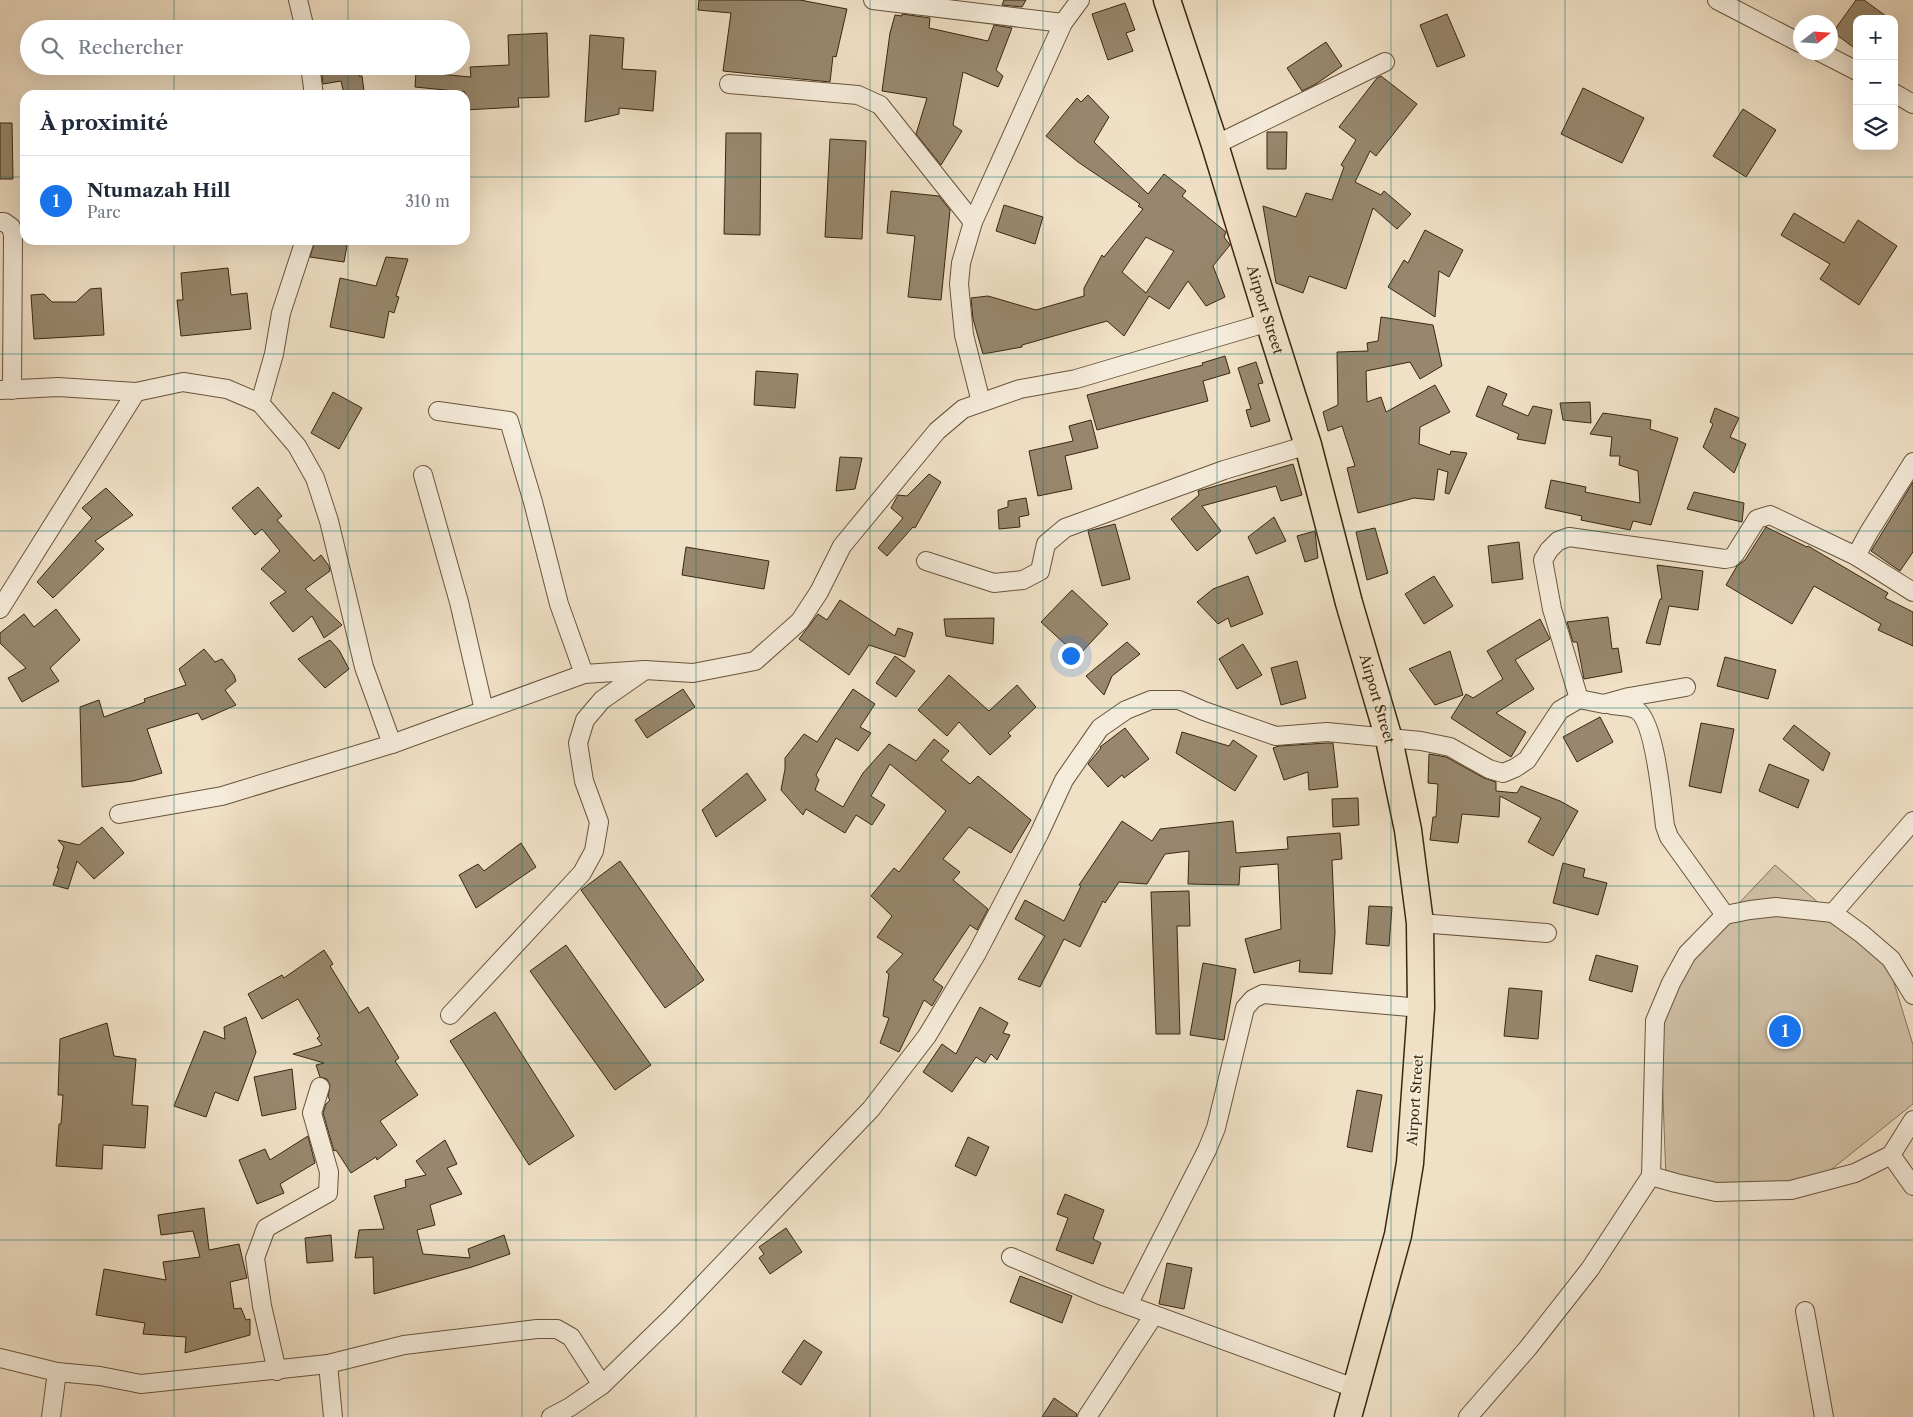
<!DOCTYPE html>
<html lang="fr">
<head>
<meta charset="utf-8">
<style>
	body { margin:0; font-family:"Libre Caslon Text",serif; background:#f2f2f3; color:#1f2937 }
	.controls { position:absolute; right:15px; top:15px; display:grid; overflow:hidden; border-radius:10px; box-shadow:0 5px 20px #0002 }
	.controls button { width:45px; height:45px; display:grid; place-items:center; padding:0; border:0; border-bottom:1px solid #e0e1e3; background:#fff; color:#1f2937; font:25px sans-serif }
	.compass { position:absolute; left:1793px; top:15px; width:45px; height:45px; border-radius:50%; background:#fff; box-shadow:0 5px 20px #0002; rotate:73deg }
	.you { position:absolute; left:1070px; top:655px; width:18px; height:18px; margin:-12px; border:4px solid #fff; border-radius:50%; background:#1a73e8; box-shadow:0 0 0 8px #1a73e833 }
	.badge { display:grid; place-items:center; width:32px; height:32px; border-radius:50%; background:#1a73e8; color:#fff; font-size:16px; font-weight:700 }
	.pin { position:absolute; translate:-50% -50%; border:2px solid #fff; box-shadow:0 1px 5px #0006 }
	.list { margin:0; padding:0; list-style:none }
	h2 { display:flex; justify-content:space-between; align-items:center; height:65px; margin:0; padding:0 20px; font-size:21px }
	h2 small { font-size:16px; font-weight:400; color:#747a83 }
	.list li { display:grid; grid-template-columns:32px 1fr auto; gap:15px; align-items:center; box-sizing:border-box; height:90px; padding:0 20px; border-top:1px solid #e0e1e3 }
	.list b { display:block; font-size:19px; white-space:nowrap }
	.list p { margin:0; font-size:16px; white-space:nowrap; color:#747a83 }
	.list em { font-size:16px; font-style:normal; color:#747a83 }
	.icon { flex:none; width:28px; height:28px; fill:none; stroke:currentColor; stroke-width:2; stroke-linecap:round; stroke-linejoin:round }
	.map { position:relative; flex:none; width:1913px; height:1417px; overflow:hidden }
	.search { position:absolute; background:#fff; box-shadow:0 5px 20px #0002; left:20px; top:20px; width:450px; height:55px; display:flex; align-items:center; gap:12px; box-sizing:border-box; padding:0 18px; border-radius:28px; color:#747a83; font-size:19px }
	.panel { position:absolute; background:#fff; box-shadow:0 5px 20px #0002; left:20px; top:90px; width:450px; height:155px; border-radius:15px }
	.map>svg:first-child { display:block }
	.green { fill:#d1c1a7; stroke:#85745a }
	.building { fill:#98876e; stroke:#39270e; fill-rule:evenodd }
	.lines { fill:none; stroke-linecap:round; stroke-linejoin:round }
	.minor-casing { stroke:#67553c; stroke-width:20 }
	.highway-casing { stroke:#39270e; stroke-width:29 }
	.minor { stroke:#f5ebda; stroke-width:18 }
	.highway { stroke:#f0e0c6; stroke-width:26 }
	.grid { fill:none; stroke:#0f766e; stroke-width:1; stroke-opacity:0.55 }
	.labels { text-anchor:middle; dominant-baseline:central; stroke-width:4; stroke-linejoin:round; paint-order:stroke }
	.street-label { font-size:14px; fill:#39270e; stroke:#f5ebda }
</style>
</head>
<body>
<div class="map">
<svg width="1913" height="1417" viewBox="0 0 1913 1417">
	<rect width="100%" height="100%" fill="#f0e0c6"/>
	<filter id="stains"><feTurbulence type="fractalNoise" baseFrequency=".004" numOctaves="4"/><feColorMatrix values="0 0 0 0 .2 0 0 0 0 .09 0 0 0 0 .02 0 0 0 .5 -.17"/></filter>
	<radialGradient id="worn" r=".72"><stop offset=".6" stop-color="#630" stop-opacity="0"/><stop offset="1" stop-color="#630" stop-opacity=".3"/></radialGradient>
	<path class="green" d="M1775,865L1888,963L1913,1045V1104L1812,1185L1716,1190L1666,1179L1660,1017L1690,955Z"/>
	<g class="building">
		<path d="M699,0H800L847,9L836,57L833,56L830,82L723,71L731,13L698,10Z"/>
		<path d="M1004,0H1026L1022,7L1002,5Z"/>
		<path d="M1856,0H1864L1890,19H1857V50L1833,32Z"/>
		<path d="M1125,3L1135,30L1126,33L1133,51L1108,60L1092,14Z"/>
		<path d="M902,14L930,18L929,28L988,41L994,25L1012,28L996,70L1003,76L998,87L963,72L953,125L962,131L941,165L916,134L927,98L882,91L890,33L895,15L902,16Z"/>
		<path d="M1447,14L1465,56L1437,67L1420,25Z"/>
		<path d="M547,33L549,97L518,98L519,107L465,110V92L415,87L416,72L471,77L470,67L509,65L508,35Z"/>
		<path d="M590,35L624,38L622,69L656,71L653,111L619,108V114L585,122Z"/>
		<path d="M1326,42L1342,66L1316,84L1302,91L1287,68Z"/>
		<path d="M321,66H357L359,76H362L364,91L344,94L341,81L323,84Z"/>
		<path d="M1381,76L1417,104L1376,156L1370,151L1355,182L1381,195L1384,191L1411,214L1397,229L1373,208L1346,289L1309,276L1303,293L1276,283L1263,206L1296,217L1306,193L1332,200L1344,167L1341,165L1356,140L1339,127L1377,78Z"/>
		<path d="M1583,88L1644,118L1622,163L1561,134Z"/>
		<path d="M1088,95L1109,117L1094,142L1148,194L1164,174L1186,191L1182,196L1226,232L1224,237L1230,245L1213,266L1225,297L1206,306L1188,281L1169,309L1149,296L1124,336L1107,321L1022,345V347L983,354L973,319L971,298L988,296L1036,310L1084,296V288L1102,255L1104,257L1143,209L1138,206L1140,204L1078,162L1046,136L1077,98L1081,102ZM1146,237L1174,251L1146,293L1122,272Z"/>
		<path d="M1743,109L1776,130L1746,177L1713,156Z"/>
		<path d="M0,123H12L13,179H0Z"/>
		<path d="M1267,132H1287L1286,169H1267Z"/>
		<path d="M726,133H761L760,235L724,234Z"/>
		<path d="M830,139L866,141L862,239L825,237Z"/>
		<path d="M891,191L939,196L950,210L941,300L908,297L915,236L887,233Z"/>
		<path d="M1004,205L1043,217L1035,244L996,231Z"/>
		<path d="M1794,213L1844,243L1858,220L1897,246L1859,305L1820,279L1830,264L1781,235Z"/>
		<path d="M1425,230L1463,250L1449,277L1439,271L1435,317L1388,287L1404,260L1408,263Z"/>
		<path d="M315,240H348L344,262L310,257Z"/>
		<path d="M386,257L408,259L396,296L399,297L394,313L389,311L384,338L330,327L340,278L376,286Z"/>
		<path d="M228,268L231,295L247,293L251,329L181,336L177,300H183L181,273Z"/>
		<path d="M101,288L104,335L34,339L31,295L44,294L52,302H76L90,289Z"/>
		<path d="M1381,317L1433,325L1442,366L1420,379L1410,362L1366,371L1367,402L1381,397L1386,412L1435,385L1450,412L1420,427L1419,444L1450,455L1451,451L1467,453L1449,494L1445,493L1448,472L1438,469L1434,500L1414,498L1358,513L1347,468L1355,466L1342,426L1328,431L1323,412L1338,405L1337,352L1368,351L1367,343L1378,341Z"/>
		<path d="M1225,356L1230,373L1203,381L1208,401L1097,430L1087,395L1203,365L1202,363Z"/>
		<path d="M1256,362L1263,383L1258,384L1270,421L1251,427L1246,410L1251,409L1238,368Z"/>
		<path d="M756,371L798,374L795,408L754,405Z"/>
		<path d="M1488,386L1507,394L1502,405L1528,416L1533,406L1552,410L1545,444L1517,439L1519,434L1476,416Z"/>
		<path d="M333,392L362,408L339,449L311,433Z"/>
		<path d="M1590,402L1591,423L1563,420L1560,403Z"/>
		<path d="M1715,408L1739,418L1730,437L1746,444L1734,473L1703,447L1713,424L1710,422Z"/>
		<path d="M1603,413L1651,420L1650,429L1678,438L1651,525L1633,521L1630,530L1581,520L1582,516L1545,508L1551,480L1586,487L1585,492L1640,503L1638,471L1619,465L1620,456H1610L1612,437L1590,434Z"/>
		<path d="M1091,420L1098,448L1065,456L1072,489L1038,496L1029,451L1073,441L1069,426Z"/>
		<path d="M840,457L862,458L855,489L836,491Z"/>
		<path d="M1293,464L1302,495L1281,501L1276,486L1202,506L1221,531L1197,551L1171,519L1199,495L1198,491Z"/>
		<path d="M929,474L941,482L915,528L913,527L887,556L878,548L903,518L891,508L898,495L907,496Z"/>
		<path d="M1913,482V552L1900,571L1871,551Z"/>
		<path d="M258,487L282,516L277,520L314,561L321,555L329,566L330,571L305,589L342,625L324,638L312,616L293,632L270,603L286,592L261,569L280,551L262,529L255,535L232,508Z"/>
		<path d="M106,488L133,515L95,541L104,549L53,598L37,582L92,518L82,508Z"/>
		<path d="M1694,492L1744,503L1742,522L1687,509Z"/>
		<path d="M1026,498L1029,515L1019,517L1020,527L999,529L998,510L1008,507V501Z"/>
		<path d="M1274,517L1286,541L1256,554L1248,537Z"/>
		<path d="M1115,524L1130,579L1102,586L1088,531Z"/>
		<path d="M1766,527L1807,547L1808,546L1888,593L1885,598L1913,612V646L1878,630L1881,624L1814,586L1792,624L1726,585L1737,566L1745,560Z"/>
		<path d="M1375,528L1388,573L1367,580L1356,532Z"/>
		<path d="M1315,531L1318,558L1305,562L1297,536Z"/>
		<path d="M1519,542L1523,579L1492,583L1488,546Z"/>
		<path d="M686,547L769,561L764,589L682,575Z"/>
		<path d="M1657,565L1703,571L1698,610L1669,606L1660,645L1646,643L1660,599H1662Z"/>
		<path d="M1248,576L1263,614L1231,627L1228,618L1218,624L1197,602L1213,589Z"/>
		<path d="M1434,576L1453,606L1424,624L1405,594Z"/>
		<path d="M1072,590L1108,624L1078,656L1041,622Z"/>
		<path d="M840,600L895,636L898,628L913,633L905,657L869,645L849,675L799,639L818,614L827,620Z"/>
		<path d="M56,609L80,640L50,668L59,681L22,702L8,678L26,668L0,643V633L24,614L34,627Z"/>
		<path d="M1608,617L1612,649L1618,648L1622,672L1584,679L1577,642H1573L1567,622Z"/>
		<path d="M994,618L993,644L946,636L944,619Z"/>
		<path d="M1540,619L1550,639L1515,660L1534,689L1496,713L1526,732L1511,757L1451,718L1466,694L1473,698L1503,679L1487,651Z"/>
		<path d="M330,640L339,650L349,669L325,688L298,659Z"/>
		<path d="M1127,642L1140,654L1112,676L1104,695L1086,676Z"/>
		<path d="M1243,644L1262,675L1237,689L1219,659Z"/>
		<path d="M204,649L215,662L222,659L234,675L236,681L225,690L236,705L202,720L198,713L147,729L162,773L133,781L82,787L80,707L99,700L104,717L145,702L144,699L186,685L179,669Z"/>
		<path d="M1450,651L1463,695L1435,705L1409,669Z"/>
		<path d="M895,656L915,671L896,697L876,683Z"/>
		<path d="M1725,657L1776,670L1768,699L1717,686Z"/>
		<path d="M1297,661L1306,698L1281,705L1271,668Z"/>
		<path d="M949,675L989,711L1017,685L1036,707L1008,733L1011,736L990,755L959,722L947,736L918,710Z"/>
		<path d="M683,689L695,707L647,738L635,720Z"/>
		<path d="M853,689L875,704L860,727L871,733L858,751L836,738L816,775L819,780L815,790L843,807L863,773L889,744L916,761L934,739L949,751L941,760L970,784L978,776L1031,820L1011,853L969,827L943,859L960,872L953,880L988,909L977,930L970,925L933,980L943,987L932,1006L924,1000L899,1052L880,1043L889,1018L883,1016L889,974L886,972L903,954L877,937L892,916L871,896L894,868L899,872L946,811L890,764L871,796L885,805L872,825L856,815L845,833L806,809L803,815L781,790L785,769V758L804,734L817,742Z"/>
		<path d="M1600,717L1613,742L1577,762L1563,737Z"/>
		<path d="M1701,723L1734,729L1721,793L1689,786Z"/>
		<path d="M1794,725L1830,753L1823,771L1783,739Z"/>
		<path d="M1125,728L1149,759L1124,778L1122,775L1108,787L1088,764L1101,748L1100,747Z"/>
		<path d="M1182,732L1229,746L1233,740L1257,756L1235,791L1176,753Z"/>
		<path d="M1327,743H1333L1338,787L1309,790L1308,772L1284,780L1273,748L1279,746Z"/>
		<path d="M1429,754L1446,757L1484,778L1496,782V791L1517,793L1521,786L1560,801L1578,811L1553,856L1528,842L1541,818L1500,796L1499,817L1462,814L1458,843L1430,840L1433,817H1436L1438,784L1428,783Z"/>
		<path d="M1769,764L1809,780L1798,808L1759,791Z"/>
		<path d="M747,773L766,800L716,837L702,810Z"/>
		<path d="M1358,798L1359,825L1333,827L1332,799Z"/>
		<path d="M1122,821L1152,841L1160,829L1233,821L1236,853L1288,849L1287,837L1340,833L1342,859L1332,860L1335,933L1332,974L1299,972L1300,960L1254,973L1245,939L1281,929L1278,864L1240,867L1239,885L1188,884L1189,851L1165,854L1147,884L1119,882L1105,903L1103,901L1080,947L1064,939L1040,987L1018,979L1045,936L1015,919L1025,900L1064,921L1081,886L1079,885Z"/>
		<path d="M102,827L124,853L94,879L77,861L68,889L53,885L59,868H57L64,847L58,840L79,845Z"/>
		<path d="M521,843L536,867L476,908L459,875L478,864L484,871Z"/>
		<path d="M620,861L704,980L665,1008L581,890Z"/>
		<path d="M1563,863L1585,869L1583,877L1607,883L1598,915L1553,903Z"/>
		<path d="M1189,891L1190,926H1177L1180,1034H1156L1151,892Z"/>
		<path d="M1369,906L1392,907L1389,946L1366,944Z"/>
		<path d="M566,945L651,1065L615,1090L530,971Z"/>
		<path d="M324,950L333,964L330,966L359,1013L368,1007L399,1058L395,1061L418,1095L380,1121L397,1145L377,1160L376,1157L351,1173L336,1150L334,1151L323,1113L326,1104L330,1100L328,1097L330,1085L327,1079L320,1077L316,1065L324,1063L293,1054L322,1045L317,1038L320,1036L298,999L262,1019L248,994L282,975L284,978Z"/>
		<path d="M1596,955L1638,966L1632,992L1589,980Z"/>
		<path d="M1203,963L1236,969L1224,1040L1190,1035Z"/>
		<path d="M1509,988L1542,991L1538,1039L1504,1036Z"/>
		<path d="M980,1007L1008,1023L1003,1033L1010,1035L997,1060L991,1054L985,1063L976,1057L952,1092L923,1072L942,1044L956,1054Z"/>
		<path d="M495,1012L574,1136L529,1165L450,1041Z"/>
		<path d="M246,1017L256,1052L238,1101L215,1092L206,1117L174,1106L204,1031L225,1039L224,1027Z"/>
		<path d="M107,1023L114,1056L136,1059L132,1105L148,1106L145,1148L103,1145L102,1169L56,1166L59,1124H61L63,1095H58L60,1039Z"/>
		<path d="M292,1069L296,1109L262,1116L254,1077Z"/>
		<path d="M1357,1090L1382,1095L1372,1152L1347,1147Z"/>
		<path d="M308,1136L315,1163L280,1184L284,1193L257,1204L239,1160L265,1149L270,1160Z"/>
		<path d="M968,1137L989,1147L976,1176L955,1166Z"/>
		<path d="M445,1140L457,1164L447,1168L462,1194L430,1205L435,1225L417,1230L423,1254L470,1258L468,1249L504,1235L510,1254L472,1267L374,1294L373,1257L355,1258L359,1230L384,1229L374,1196L406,1187L405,1180L426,1175L416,1161Z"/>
		<path d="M1065,1194L1104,1210L1093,1239L1101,1243L1093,1264L1056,1250L1068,1218L1057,1214Z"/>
		<path d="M204,1208L209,1250L239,1244L247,1278L230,1282L234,1309L241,1308L246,1320L250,1319V1335L185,1353L186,1337L143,1334L145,1323L96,1315L104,1269L166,1280L163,1262L200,1257L193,1231L161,1235L158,1215Z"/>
		<path d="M786,1228L802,1252L770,1274L759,1258L764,1254L759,1247Z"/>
		<path d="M331,1235L333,1261L307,1263L305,1238Z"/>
		<path d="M1167,1263L1192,1268L1184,1309L1159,1304Z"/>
		<path d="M1020,1276L1072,1296L1062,1323L1010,1302Z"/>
		<path d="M804,1340L822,1352L801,1385L782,1372Z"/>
		<path d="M1054,1398L1077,1414L1076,1417H1042Z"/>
	</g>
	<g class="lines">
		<defs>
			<g id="minor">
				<path d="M298,0L305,29"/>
				<path d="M873,0L1063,23"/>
				<path d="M1717,0L1800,43"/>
				<path d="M1820,52L1857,71"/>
				<path d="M310,66L314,95"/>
				<path d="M729,84L858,95L880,105L973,222"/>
				<path d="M1894,93L1913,104"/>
				<path d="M1215,145L1385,62"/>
				<path d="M0,222H4L11,227L13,235L12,390"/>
				<path d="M0,390L58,387L136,392L183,382L227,389L260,403L297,446L315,478L329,521L364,667L392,744L584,674L645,670L693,673L755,661L800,621L819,592L842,546L937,431L963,409L1020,389L1076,379L1269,322"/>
				<path d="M981,402L964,335L959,284L961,263L973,222L1063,23L1080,0"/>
				<path d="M260,403L274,354L281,313L305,240"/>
				<path d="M438,411L509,421L533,502L559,604L584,674"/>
				<path d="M423,475L459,602L484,710"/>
				<path d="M1856,556L1869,532L1913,462"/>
				<path d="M926,561L994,583L1023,580L1040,571L1046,544L1065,528L1224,470L1308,445"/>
				<path d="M0,609L136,392"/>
				<path d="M1579,699L1552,609L1543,560L1549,550L1558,541L1569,537L1725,559L1731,558L1735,554L1757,519L1770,515L1856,556L1913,592"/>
				<path d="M1612,705C1619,706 1629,706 1635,709C1655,718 1662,803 1665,826L1669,837L1725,915"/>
				<path d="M119,814L222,796L392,744"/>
				<path d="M1833,913L1913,821"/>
				<path d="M1420,923L1547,933"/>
				<path d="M1913,995L1891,959L1862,934L1833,913L1776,907L1750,910L1725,915L1687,954L1671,983L1655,1021L1651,1176L1676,1183L1716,1192L1791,1190L1855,1173L1891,1155L1913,1120"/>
				<path d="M450,1015L582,873L594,851L599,822L584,781L578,743L585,720L602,700L645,670"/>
				<path d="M1891,1155L1913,1186"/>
				<path d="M1011,1257L1100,1295L1357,1389"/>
				<path d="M1128,1305L1207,1150L1216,1128L1245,1008L1253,999L1263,994L1421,1008"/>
				<path d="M1805,1311L1824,1417"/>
				<path d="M0,1358L57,1372L100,1376L141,1384L328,1364L404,1345L537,1329H557L571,1337L602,1385"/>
				<path d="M328,1364L333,1417"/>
				<path d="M277,1371L262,1306L255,1258L266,1228L328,1193L329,1172L312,1113L320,1087"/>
				<path d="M51,1417L57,1372"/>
				<path d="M551,1417L570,1407L602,1385L674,1315L871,1109L927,1036L977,953L1039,834L1064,780L1100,728L1126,710L1151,700H1179L1204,711L1276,736L1327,732L1421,741L1450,747L1489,769L1503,773L1515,768L1527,760L1560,710L1579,699L1604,704L1629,697L1686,687"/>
				<path d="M1087,1417L1154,1315"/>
				<path d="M1468,1417L1528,1348L1590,1269L1651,1176"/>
			</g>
			<g id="highway">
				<path id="s1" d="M1167,0L1215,145L1269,322L1308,445L1349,603L1389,739L1408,830L1420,923L1421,1008L1410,1163L1398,1235L1348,1417"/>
			</g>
		</defs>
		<use href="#minor" class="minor-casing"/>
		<use href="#highway" class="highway-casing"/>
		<use href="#minor" class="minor"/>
		<use href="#highway" class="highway"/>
	</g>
	<path class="grid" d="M174,0V29M348,0V29M522,0V1417M696,0V1417M870,0V1417M1043,0V1417M1217,0V1417M1391,0V1417M1565,0V1417M1739,0V1417M174,66V95M348,66V95M0,177H25M465,177H1913M174,240V1417M348,240V1417M0,354H1913M0,531H1913M0,708H1913M0,886H1913M0,1063H1913M0,1240H1913"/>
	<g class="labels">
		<g class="street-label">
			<text stroke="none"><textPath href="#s1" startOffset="325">Airport Street</textPath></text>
			<text stroke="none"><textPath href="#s1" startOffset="730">Airport Street</textPath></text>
			<text transform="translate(1415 1100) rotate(-86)">Airport Street</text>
		</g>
	</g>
	<rect width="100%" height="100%" filter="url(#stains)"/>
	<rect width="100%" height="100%" fill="url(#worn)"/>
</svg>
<div class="controls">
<button>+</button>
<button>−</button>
<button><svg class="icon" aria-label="layers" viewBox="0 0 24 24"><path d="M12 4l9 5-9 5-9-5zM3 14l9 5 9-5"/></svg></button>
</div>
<svg class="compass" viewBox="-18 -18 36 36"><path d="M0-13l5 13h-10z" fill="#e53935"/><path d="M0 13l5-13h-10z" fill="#747a83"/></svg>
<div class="you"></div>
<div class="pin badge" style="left:1785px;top:1031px">1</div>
<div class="search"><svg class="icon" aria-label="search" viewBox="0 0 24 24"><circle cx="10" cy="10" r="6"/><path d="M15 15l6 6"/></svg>Rechercher</div>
<section class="panel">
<h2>À proximité<small></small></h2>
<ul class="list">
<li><span class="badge">1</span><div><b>Ntumazah Hill</b><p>Parc</p></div><em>310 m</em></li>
</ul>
</section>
</div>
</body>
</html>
